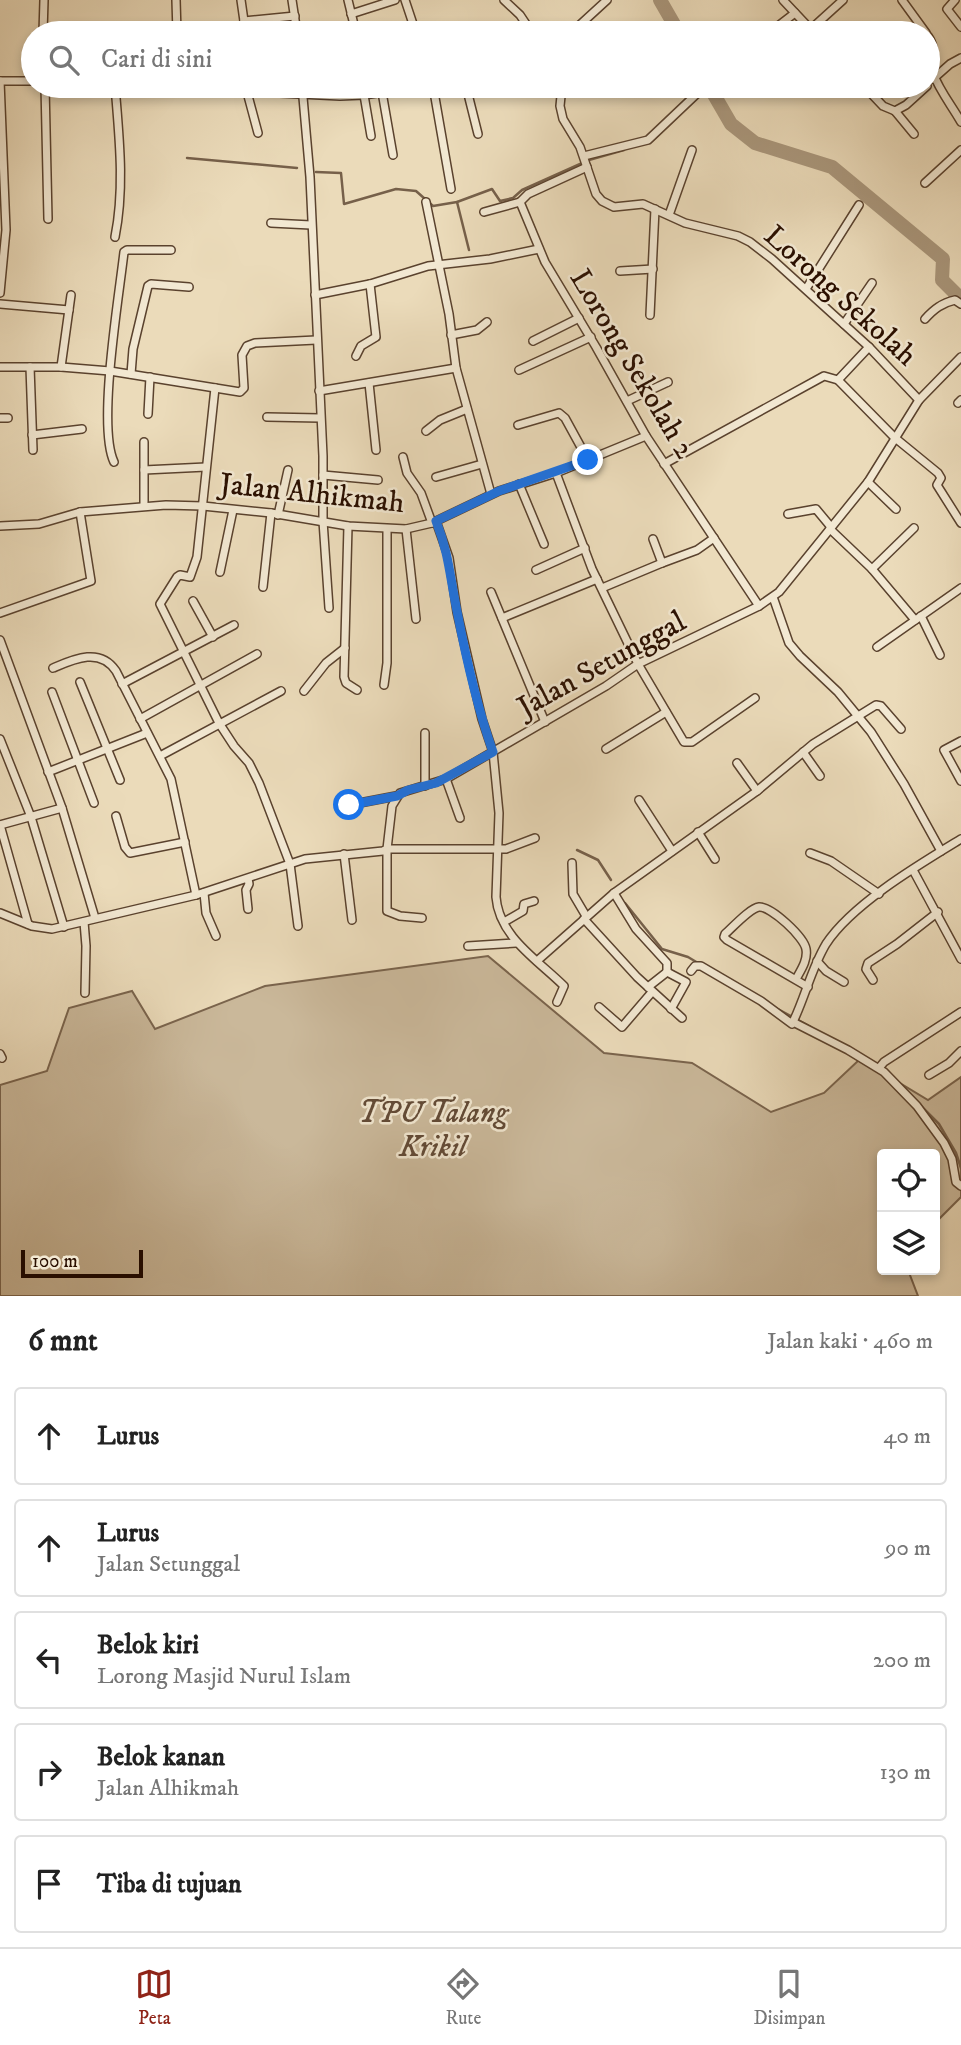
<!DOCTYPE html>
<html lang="id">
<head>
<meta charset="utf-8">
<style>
	body { margin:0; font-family:"IM FELL DW Pica",serif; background:#f2f2f2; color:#222 }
	.controls { position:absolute; right:21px; bottom:21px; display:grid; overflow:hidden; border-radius:7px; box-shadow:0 4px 10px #0003 }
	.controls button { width:63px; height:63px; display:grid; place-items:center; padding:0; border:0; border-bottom:2px solid #e0e0e0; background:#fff; color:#222; font:35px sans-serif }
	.scale { position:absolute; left:21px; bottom:18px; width:122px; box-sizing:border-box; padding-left:7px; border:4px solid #2a0f00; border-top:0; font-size:19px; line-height:24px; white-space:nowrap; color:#2a0f00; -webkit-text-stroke:5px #f2e8d2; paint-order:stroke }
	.stop { position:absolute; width:21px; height:21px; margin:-16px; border:5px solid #1a73e8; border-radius:50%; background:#fff }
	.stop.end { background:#1a73e8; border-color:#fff; box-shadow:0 2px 7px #0008 }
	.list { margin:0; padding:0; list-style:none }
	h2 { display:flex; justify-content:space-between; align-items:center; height:91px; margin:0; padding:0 28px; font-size:30px }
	h2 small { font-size:23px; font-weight:400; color:#767676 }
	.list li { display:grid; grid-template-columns:46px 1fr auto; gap:21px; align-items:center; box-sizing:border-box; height:98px; margin:0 14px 14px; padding:0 14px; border:2px solid #e0e0e0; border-radius:7px }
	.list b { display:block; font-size:26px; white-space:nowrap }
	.list p { margin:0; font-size:23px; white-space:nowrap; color:#767676 }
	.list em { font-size:23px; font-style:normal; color:#767676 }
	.icon { flex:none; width:38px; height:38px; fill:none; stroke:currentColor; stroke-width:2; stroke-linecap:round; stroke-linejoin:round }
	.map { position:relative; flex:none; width:961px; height:1296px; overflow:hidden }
	.search { position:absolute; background:#fff; box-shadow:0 4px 10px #0003; left:21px; right:21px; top:21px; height:77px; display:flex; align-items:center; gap:18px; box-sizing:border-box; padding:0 24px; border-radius:38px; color:#767676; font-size:26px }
	.sheet { height:651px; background:#fff }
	nav { display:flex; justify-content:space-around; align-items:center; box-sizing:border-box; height:98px; border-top:2px solid #e0e0e0; background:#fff; font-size:19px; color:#767676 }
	nav a { display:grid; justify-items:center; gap:4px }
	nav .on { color:#8f2418 }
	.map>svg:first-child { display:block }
	.green { fill:#cab89a; stroke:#7a644d; stroke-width:2 }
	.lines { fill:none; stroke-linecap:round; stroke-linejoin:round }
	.stream { stroke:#76604a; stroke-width:2.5 }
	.river { stroke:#a9967b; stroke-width:14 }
	.street-casing { stroke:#5a422e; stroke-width:10 }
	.street { stroke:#f2e8d2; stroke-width:7 }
	.route { stroke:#1a73e8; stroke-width:9 }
	.labels { text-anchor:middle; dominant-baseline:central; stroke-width:5; stroke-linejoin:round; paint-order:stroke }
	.street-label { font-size:30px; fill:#2a0f00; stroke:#f2e8d2 }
	.park-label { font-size:30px; font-style:italic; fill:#624a36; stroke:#f2e8d2 }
</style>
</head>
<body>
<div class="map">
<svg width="961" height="1296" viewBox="0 0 961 1296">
	<rect width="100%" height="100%" fill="#ebdbba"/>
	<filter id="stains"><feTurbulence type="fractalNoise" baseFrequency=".00286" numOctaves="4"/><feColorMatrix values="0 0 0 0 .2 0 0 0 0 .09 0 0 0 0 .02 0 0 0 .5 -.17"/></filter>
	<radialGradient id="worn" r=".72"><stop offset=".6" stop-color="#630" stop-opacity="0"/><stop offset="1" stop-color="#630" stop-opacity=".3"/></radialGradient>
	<path class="green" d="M488,956L604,1053L692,1063L771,1112L824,1093L860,1059L928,1100L961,1077V1197L935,1223V1154H882V1270H908L918,1296H0V1085L47,1071L69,1008L132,991L155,1029L265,986Z"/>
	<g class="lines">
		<g class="stream">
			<path d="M653,140L676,118"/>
			<path d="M187,158L297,168"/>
			<path d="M316,172L341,173L344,204L396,189L416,191L433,206L457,202L492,189L500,201L513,198L522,190L589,160L624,150"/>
			<path d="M457,202L469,250"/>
			<path d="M577,850L598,860L611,880"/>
			<path d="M625,903L662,949L688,957L698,963"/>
			<path d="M774,1007L811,1027"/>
			<path d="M881,1066L939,1124L956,1153L961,1168"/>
		</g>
		<g class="river">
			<path d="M660,0L679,33"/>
			<path d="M709,86L731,124L755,143L832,167L943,259L942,280L961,299"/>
		</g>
		<defs>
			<g id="street">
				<path d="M176,0L177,33"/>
				<path d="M241,0L244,21"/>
				<path d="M292,0L297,33"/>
				<path d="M348,0L356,33"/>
				<path d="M405,0L416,33"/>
				<path d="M504,0L520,15L532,33"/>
				<path d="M783,0L814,33"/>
				<path d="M902,0L926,33"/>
				<path d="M955,0L947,9L961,27"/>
				<path d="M351,14L395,0"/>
				<path d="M811,29L843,0"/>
				<path d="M139,31L191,33"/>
				<path d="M43,33L44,0"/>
				<path d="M246,33L244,21L295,16"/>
				<path d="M571,33L607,0"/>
				<path d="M769,33L795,13"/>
				<path d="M928,36C939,52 928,58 933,73C939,90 952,106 961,122"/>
				<path d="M933,79L950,64L961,58"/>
				<path d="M0,81H33"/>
				<path d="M45,86L48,219"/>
				<path d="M115,86C119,136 125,187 115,237"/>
				<path d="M138,86L340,96L364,95L423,86"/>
				<path d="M302,86L310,177L323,456V521L329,608"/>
				<path d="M433,86L451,189"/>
				<path d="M466,86L478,134"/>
				<path d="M562,86L560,106L563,119L580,147L596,194L602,201L614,207L643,204L685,223L738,236L750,242L772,259L869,347L919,400"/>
				<path d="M864,86L883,106L895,111L906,105L927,86"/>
				<path d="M247,92L258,133"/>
				<path d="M382,92L393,155"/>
				<path d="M364,95L371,136"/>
				<path d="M895,111L914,134"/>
				<path d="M584,156L648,140L705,86"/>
				<path d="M587,167L528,194L520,202L545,262L596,347L646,436L759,606"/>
				<path d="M925,183L961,150"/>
				<path d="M426,202L449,314L456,368L491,494"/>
				<path d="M484,212L520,202"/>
				<path d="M669,215L692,150"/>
				<path d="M271,223L311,225"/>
				<path d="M620,271L653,269"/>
				<path d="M806,289L859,205"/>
				<path d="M0,293L6,230L0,81"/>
				<path d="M315,295L370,284L428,266L490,259L539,249"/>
				<path d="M0,304L69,310"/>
				<path d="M650,315L655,209"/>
				<path d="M925,319C934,309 942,303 955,300L961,304"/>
				<path d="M844,324L872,283"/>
				<path d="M451,335L477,330L487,322"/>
				<path d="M533,341L579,318"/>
				<path d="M356,356L361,346L376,337L370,284"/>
				<path d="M0,367H61L110,371L240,392L244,388L242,355L247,346L255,343L316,340"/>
				<path d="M30,367L33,450"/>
				<path d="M61,367L71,295"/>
				<path d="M519,370L591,337"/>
				<path d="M131,374L133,349L148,286L151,284L189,287"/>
				<path d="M838,380L869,347"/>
				<path d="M369,383L376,450"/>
				<path d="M215,388L197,557L190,577L180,575L177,577L160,604L219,723L234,746L249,763L259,783L290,864L298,926"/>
				<path d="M319,391L456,368"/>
				<path d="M627,401L668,382"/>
				<path d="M958,403L961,400"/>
				<path d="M148,414L150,377"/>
				<path d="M267,417L320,418"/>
				<path d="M0,418H8"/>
				<path d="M518,425L559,413L565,418L588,460"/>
				<path d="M426,431L440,420L467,409"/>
				<path d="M32,435L82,429"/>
				<path d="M144,442V506"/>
				<path d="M403,457L407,473L421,493L432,523"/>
				<path d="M114,462C97,426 119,297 124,252L127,250H171"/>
				<path d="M664,464L824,376L838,380L894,437L938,473L941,478L937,485L961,523"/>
				<path d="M144,470L206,467"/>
				<path d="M556,473L592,569L638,664L684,742H692L755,698"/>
				<path d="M323,475L378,480"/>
				<path d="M436,477L482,464"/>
				<path d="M868,482L896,509"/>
				<path d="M519,484L544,544"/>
				<path d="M788,514L816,509L831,527"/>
				<path d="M278,515L288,470"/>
				<path d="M436,521L449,558L457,612L482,719L493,752L499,813L496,897C499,937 538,960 564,986L557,1002"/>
				<path d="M0,526L39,524L80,512L166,505L203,506L271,513L348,526L406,529L432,523L499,491L556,473L646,436"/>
				<path d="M348,526L344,677L346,683L357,690"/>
				<path d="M406,529L416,619"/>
				<path d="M830,529L872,569L915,620"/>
				<path d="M653,539L662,563L697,550L714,538"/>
				<path d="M872,569L914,528"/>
				<path d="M536,570L585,548"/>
				<path d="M220,572L233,510"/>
				<path d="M263,587L271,513"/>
				<path d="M602,588L662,563"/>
				<path d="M491,592L545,722"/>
				<path d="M773,597L789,643L800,656L838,692L871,732L904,784L941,851"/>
				<path d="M193,601L213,637"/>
				<path d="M0,613L91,581L80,512"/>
				<path d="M921,616L940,655"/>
				<path d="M502,618L597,579"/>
				<path d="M0,640L62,808L95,918"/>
				<path d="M877,647L961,588"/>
				<path d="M53,668C74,659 100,647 116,671L171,779L196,895"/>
				<path d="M80,682L120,780"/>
				<path d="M122,684L234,625"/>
				<path d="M384,685L387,663V530"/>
				<path d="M304,691L326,663L345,648"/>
				<path d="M52,692L94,803"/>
				<path d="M140,719L257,654"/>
				<path d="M0,739L31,817L64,927"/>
				<path d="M961,741L944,750L961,781"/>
				<path d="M606,749L666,712"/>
				<path d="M803,752L820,776"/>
				<path d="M160,756L281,691"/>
				<path d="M737,763L757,791"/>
				<path d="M48,772L147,733"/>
				<path d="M446,779L460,818"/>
				<path d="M425,786V733"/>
				<path d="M639,800L672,851"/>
				<path d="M349,805L396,796"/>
				<path d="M116,816L125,847L130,853L185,842"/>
				<path d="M0,825L28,924"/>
				<path d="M0,825L62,808"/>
				<path d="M698,832L715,859"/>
				<path d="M810,853L831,861L879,894"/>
				<path d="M344,854L352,920"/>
				<path d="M572,863L573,894L586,916"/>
				<path d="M913,870L961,959"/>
				<path d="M248,879L249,884L246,890L248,909"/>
				<path d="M204,893L206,913L216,936"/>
				<path d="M614,893L636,929L667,963V972"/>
				<path d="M0,913L32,926L52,929L196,895L305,859L383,851L387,849L392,806L400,793L446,779L606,686L638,664L759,606L779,592L868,482L919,400L961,357"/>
				<path d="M422,918L400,916L387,911V849H506L535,838"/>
				<path d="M584,919L637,977L682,1018"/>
				<path d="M84,922L86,946L85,993"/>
				<path d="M504,922L523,911L524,904L534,901"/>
				<path d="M468,946L516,943"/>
				<path d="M537,961L614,893L757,791L813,744L876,705L881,706L901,729"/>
				<path d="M817,961L826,971L844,982"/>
				<path d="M691,971L695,966H701L761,1001L792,1024C805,998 811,969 826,944C852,904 920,864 961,839"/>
				<path d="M667,972L686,982L671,1009"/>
				<path d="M796,979C801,970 808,960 806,949C804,937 771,906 759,907C750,908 732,928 725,934L724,937L727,940L808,987"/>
				<path d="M873,980L866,969L868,963L897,944L938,912"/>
				<path d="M648,987L667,972"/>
				<path d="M599,1007L622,1027L652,992"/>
				<path d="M793,1022L848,1050L884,1072L917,1106L944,1143L952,1159L956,1182L961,1186"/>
				<path d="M0,1054L2,1058"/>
				<path d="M879,1068L884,1062L961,1012"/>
				<path d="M929,1075L949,1063L961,1051"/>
			</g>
		</defs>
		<use href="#street" class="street-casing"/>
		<use href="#street" class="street"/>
	</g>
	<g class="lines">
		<path class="route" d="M349,805L397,796L408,790L436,783L493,752C477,707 466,658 457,611C450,578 449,553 436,521L499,491L588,460"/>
	</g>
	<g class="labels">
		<g class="street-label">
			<text transform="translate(840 296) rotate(42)">Lorong Sekolah</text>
			<text transform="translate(632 364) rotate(59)">Lorong Sekolah 2</text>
			<text transform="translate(312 494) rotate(6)">Jalan Alhikmah</text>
			<text transform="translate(602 665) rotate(-29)">Jalan Setunggal</text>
		</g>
		<g class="park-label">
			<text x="433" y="1113">TPU Talang<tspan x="433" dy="34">Krikil</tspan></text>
		</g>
	</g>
	<rect width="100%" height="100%" filter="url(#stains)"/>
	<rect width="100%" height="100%" fill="url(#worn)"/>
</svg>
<div class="controls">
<button><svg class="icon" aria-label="locate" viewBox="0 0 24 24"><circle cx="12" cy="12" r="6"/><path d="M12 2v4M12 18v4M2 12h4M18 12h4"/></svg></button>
<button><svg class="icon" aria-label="layers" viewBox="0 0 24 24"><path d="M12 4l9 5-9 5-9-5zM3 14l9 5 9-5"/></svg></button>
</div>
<div class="scale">100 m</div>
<div class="stop" style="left:349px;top:805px"></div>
<div class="stop end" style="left:588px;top:460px"></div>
<div class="search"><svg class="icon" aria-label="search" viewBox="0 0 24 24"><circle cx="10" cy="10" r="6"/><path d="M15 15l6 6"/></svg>Cari di sini</div>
</div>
<section class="sheet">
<h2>6 mnt<small>Jalan kaki · 460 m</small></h2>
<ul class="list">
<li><svg class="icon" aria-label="ahead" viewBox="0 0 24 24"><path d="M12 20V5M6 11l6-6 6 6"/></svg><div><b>Lurus</b></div><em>40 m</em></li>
<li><svg class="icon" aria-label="ahead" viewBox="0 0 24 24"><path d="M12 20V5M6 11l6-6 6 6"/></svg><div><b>Lurus</b><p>Jalan Setunggal</p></div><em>90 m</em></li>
<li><svg class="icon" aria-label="left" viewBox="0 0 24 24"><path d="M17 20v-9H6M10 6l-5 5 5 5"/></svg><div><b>Belok kiri</b><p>Lorong Masjid Nurul Islam</p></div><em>200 m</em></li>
<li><svg class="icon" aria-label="right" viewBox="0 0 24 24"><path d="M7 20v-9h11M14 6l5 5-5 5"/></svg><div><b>Belok kanan</b><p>Jalan Alhikmah</p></div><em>130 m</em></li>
<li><svg class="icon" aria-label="arrive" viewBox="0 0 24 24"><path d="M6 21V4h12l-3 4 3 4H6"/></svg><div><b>Tiba di tujuan</b></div></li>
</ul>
</section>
<nav>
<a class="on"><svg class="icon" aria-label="map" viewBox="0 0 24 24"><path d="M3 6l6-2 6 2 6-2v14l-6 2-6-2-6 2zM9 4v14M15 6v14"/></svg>Peta</a>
<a><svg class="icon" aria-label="directions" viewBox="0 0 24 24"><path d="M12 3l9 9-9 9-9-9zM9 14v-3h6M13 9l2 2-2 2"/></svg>Rute</a>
<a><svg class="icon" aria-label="saved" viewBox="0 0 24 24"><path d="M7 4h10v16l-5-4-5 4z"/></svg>Disimpan</a>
</nav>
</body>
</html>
